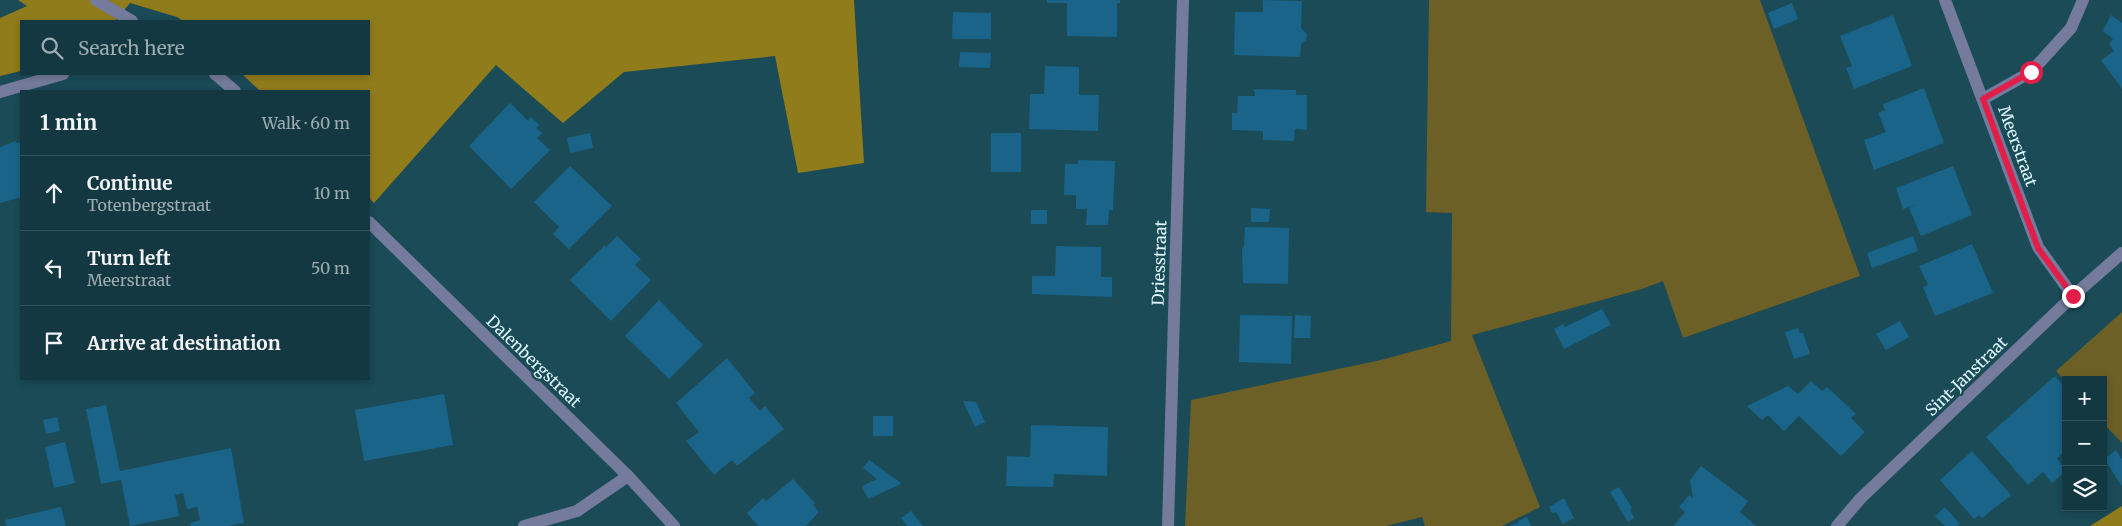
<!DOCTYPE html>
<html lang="en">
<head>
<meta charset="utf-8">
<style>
	body { margin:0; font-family:Merriweather,serif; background:#21434c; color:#f1f3f6 }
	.controls { position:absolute; right:15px; bottom:15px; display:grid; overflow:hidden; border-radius:0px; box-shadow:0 2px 8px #0003 }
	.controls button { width:45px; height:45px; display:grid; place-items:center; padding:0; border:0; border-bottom:1px solid #33525a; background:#143841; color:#f1f3f6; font:25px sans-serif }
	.stop { position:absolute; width:15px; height:15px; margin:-11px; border:4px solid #e11d48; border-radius:50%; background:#fff }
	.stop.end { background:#e11d48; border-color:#fff; box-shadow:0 1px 5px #0008 }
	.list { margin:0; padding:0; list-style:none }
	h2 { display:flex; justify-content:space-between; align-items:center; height:65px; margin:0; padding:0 20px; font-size:21px }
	h2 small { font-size:16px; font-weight:400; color:#9dacb1 }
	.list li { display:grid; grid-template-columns:32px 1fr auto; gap:15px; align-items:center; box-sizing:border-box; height:75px; padding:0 20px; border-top:1px solid #33525a }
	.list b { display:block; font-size:19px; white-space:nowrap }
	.list p { margin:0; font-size:16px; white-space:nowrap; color:#9dacb1 }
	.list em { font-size:16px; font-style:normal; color:#9dacb1 }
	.icon { flex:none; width:28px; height:28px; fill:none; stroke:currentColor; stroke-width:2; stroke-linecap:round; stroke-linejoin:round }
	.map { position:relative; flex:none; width:2122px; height:526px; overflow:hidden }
	.search { position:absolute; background:#143841; box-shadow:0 2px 8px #0003; left:20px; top:20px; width:350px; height:55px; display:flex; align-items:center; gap:12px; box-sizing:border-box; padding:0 18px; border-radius:0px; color:#9dacb1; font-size:19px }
	.panel { position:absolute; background:#143841; box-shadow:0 2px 8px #0003; left:20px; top:90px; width:350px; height:290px; border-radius:0px }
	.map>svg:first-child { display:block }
	.green { fill:#6d6026 }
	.forest { fill:#917c1b }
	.building { fill:#1a6489 }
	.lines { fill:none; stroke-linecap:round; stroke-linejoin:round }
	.minor { stroke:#757b9c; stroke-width:12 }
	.route { stroke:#e11d48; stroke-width:6 }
	.labels { text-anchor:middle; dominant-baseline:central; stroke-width:5; stroke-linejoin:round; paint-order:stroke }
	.street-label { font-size:16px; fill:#dff8ff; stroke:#1a4b57 }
</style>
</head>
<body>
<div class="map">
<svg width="2122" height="526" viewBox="0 0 2122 526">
	<rect width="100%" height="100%" fill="#1a4b57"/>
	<g class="green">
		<path d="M1429,0H1760L1860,276L1683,338L1663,281L1642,289L1472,335L1540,507L1502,526H1425L1422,517L1386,526H1185L1191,400L1381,360L1451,341L1452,213L1426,212Z"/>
		<path d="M2122,312V443L2103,423V380H2066V382L2056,371Z"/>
	</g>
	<g class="forest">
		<path d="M18,0H854L864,163L798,173L775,56L624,72L563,123L496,65L374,203L369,198V91H260L242,74H369V21H183L177,17L130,3L115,21H21V71L0,76V18L27,6Z"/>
		<path d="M2122,506V526H2090Z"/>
	</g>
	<g class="building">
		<path d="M1047,0H1120V3H1117V37L1067,36V3H1047Z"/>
		<path d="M1263,0L1302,1L1301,28L1307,34L1306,40L1301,44L1300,57L1234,55L1235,12H1263Z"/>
		<path d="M1792,3L1798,19L1774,29L1768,13Z"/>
		<path d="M953,12L991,13V39H952Z"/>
		<path d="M1893,15L1912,66L1854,89L1846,68L1852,66L1840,36Z"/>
		<path d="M2111,15L2122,23V89L2101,60L2114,51L2109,44L2113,39L2103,31Z"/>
		<path d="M960,52L991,53L990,68L959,67Z"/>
		<path d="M1045,66L1079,67V95H1099L1098,131L1029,129L1030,94H1044Z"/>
		<path d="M1924,88L1944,143L1874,170L1864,140L1886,132L1878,113L1885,110L1883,104Z"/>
		<path d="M1254,89L1296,90V95H1307V130L1295,129L1294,141L1263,140V131L1232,130V113H1237L1238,96H1255Z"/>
		<path d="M510,103L528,121L531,117L540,125L536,128L542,133L537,138L550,150L511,189L469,146Z"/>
		<path d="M590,133L593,148L570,153L567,138Z"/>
		<rect x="991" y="133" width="30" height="39"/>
		<path d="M16,141V143L21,142V197L0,203V147Z"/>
		<path d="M1078,160L1115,161L1113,210H1109L1108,225H1086L1087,209H1076V195H1064L1065,164H1078Z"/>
		<path d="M570,166L612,206L569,249L553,234L559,227L534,202Z"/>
		<path d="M1953,166L1972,215L1921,236L1909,208L1915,205L1903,209L1896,188Z"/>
		<path d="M1251,208L1270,209L1269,222H1251Z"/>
		<rect x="1031" y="210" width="16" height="14"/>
		<path d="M1245,227L1289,228L1288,284L1243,283L1242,248L1244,247Z"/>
		<path d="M617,236L641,259L635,265L651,280L611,321L570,280L605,245L606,247Z"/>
		<path d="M1913,236L1918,251L1872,268L1867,253Z"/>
		<path d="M1972,244L1993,293L1935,316L1923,287L1928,285L1919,266Z"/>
		<path d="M1056,246L1101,247V277H1112V297L1032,294V276H1055Z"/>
		<path d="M659,300L703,345L669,379L625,336Z"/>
		<path d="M1602,309L1611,325L1564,349L1554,329L1563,324L1565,327Z"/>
		<path d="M1240,315L1292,316L1291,364L1239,362Z"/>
		<path d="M1295,315L1311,316L1310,338H1294Z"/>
		<path d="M1900,321L1909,337L1886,350L1876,334Z"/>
		<path d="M1798,328L1800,333H1803L1810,354L1794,359L1785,332Z"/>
		<path d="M727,358L755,393L749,398L760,411L765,406L784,429L737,466L732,460L714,475L686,441L699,432L676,403Z"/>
		<path d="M2055,376L2066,389V451L2057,458L2066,471L2052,483L2043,472L2028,485L1986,437Z"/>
		<path d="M1811,381L1822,391L1827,387L1840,399L1856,414L1851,418L1865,432L1841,456L1799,416L1784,431L1768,415L1762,420L1747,406L1788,386L1798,394Z"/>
		<path d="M444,394L453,445L364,461L355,410Z"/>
		<path d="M963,401L976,402L985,422L975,427Z"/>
		<path d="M106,405L120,471L231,448L244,523L228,526H191L190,523L200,520L197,507L187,509L183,493L175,495L179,516L130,526L121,480L101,484L86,409Z"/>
		<rect x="873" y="416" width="20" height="20"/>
		<path d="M57,417L60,431L46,434L43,420Z"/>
		<path d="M1031,425L1108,427L1107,476L1054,474L1053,487L1006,486L1007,456L1030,457Z"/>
		<path d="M65,442L75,483L54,488L45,447Z"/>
		<path d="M2116,450L2122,459V486L2104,459Z"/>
		<path d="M1972,451L2011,495L1982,518L1979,515L1974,519L1940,480Z"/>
		<path d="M869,460L901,483L899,485L868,499L862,486L877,479L863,468Z"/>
		<path d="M1701,466L1748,501L1740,512L1756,526H1674L1685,512L1679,507L1689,495L1693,499L1690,480Z"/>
		<path d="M793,479L815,503L813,505L819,512L806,526H758L747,513L763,498L766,501Z"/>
		<path d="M1619,487L1632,508L1630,509L1634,518L1628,522L1610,492Z"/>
		<path d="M1564,498L1574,518L1563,524L1556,512L1552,513L1549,507Z"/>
		<path d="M61,507L66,526H7L5,520Z"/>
		<path d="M1945,507L1960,524L1958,526H1945L1935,516Z"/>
		<path d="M911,511L923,526H907L901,518Z"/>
		<path d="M1527,517L1531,526H1510L1518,523V521Z"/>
	</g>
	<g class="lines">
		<g class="minor">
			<path d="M96,0L132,21"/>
			<path d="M1945,0L2038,247L2073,296"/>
			<path d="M215,74L235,91"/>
			<path d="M0,92L63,74"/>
			<path d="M1983,99L2031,72L2071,28L2083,0"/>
			<path d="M369,222L628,476L674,526"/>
			<path d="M524,526L577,511L628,476"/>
			<path d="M1168,526L1183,0"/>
			<path d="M1837,526L1860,499L2073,296L2122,253"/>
		</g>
	</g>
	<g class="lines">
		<path class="route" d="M2031,72L1983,99L2038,248L2073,296"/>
	</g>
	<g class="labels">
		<g class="street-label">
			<text transform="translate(2018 146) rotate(70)">Meerstraat</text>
			<text transform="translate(1159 263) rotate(-88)">Driesstraat</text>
			<text transform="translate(534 361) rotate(44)">Dalenbergstraat</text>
			<text transform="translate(1966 376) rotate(-44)">Sint-Janstraat</text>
		</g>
	</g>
</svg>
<div class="controls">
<button>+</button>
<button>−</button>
<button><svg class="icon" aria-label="layers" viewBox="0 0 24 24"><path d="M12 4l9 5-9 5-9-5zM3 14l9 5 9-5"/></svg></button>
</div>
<div class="stop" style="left:2031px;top:72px"></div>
<div class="stop end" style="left:2073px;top:296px"></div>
<div class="search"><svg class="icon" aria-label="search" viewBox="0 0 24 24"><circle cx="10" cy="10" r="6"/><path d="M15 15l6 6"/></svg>Search here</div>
<section class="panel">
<h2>1 min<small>Walk · 60 m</small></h2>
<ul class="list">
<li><svg class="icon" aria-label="ahead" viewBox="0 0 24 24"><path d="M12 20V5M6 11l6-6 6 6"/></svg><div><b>Continue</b><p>Totenbergstraat</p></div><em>10 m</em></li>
<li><svg class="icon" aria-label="left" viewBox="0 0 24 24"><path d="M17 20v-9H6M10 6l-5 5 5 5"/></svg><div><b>Turn left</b><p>Meerstraat</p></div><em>50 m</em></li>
<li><svg class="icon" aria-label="arrive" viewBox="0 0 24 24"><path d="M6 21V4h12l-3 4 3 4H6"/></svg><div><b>Arrive at destination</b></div></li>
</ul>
</section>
</div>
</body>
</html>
